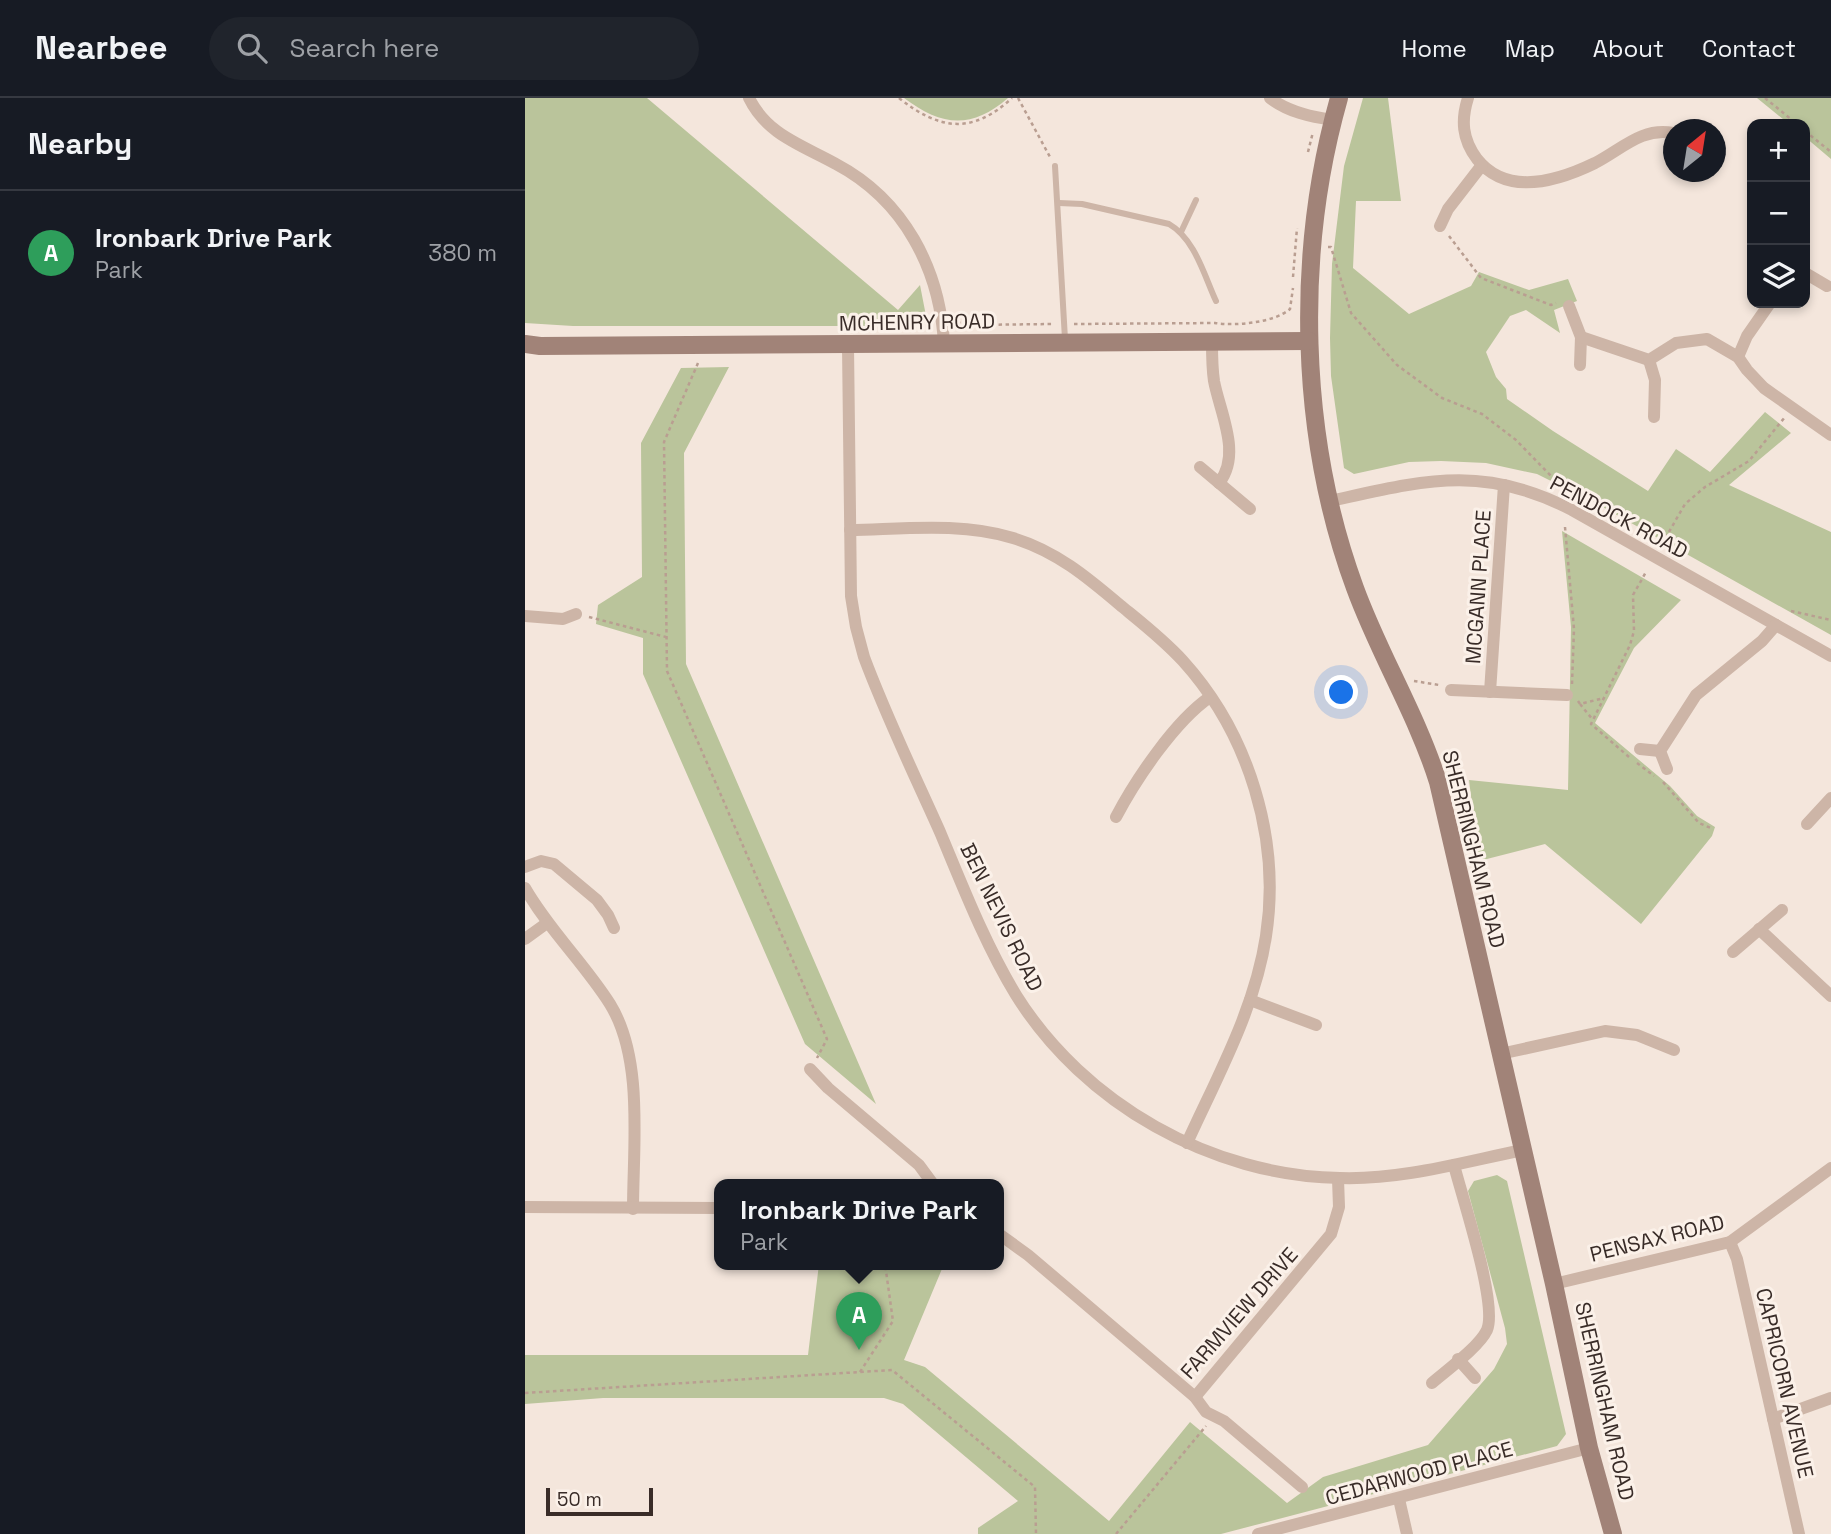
<!DOCTYPE html>
<html lang="en">
<head>
<meta charset="utf-8">
<style>
	body { margin:0; font-family:"Space Grotesk",sans-serif; background:#20242c; color:#f1f3f6 }
	.controls { position:absolute; right:21px; top:21px; display:grid; overflow:hidden; border-radius:14px; box-shadow:0 4px 10px #0003 }
	.controls button { width:63px; height:63px; display:grid; place-items:center; padding:0; border:0; border-bottom:2px solid #363941; background:#171b24; color:#f1f3f6; font:35px sans-serif }
	.compass { position:absolute; left:1138px; top:21px; width:63px; height:63px; border-radius:50%; background:#171b24; box-shadow:0 4px 10px #0003; rotate:30deg }
	.scale { position:absolute; left:21px; bottom:18px; width:107px; box-sizing:border-box; padding-left:7px; border:4px solid #392c28; border-top:0; font-size:19px; line-height:24px; white-space:nowrap; color:#392c28; -webkit-text-stroke:5px #fbf1e9; paint-order:stroke }
	.you { position:absolute; left:817px; top:595px; width:24px; height:24px; margin:-18px; border:5px solid #fff; border-radius:50%; background:#1a73e8; box-shadow:0 0 0 10px #1a73e833 }
	.badge { display:grid; place-items:center; width:46px; height:46px; border-radius:50%; background:#db2777; color:#fff; font-size:23px; font-weight:700 }
	.pin { position:absolute; translate:-50% -58px; filter:drop-shadow(0 2px 4px #0008) }
	.pin::after { content:''; position:absolute; top:37px; width:24px; height:21px; background:inherit; clip-path:polygon(0 0,100% 0,50% 100%) }
	.popup { position:absolute; left:189px; top:1081px; width:290px; height:91px; box-sizing:border-box; display:grid; place-content:center; border-radius:14px; background:#171b24; filter:drop-shadow(0 2px 5px #0005); font-size:23px; white-space:nowrap; color:#9ea1a6 }
	.popup b { font-size:26px; color:#f1f3f6 }
	.popup::after { content:''; position:absolute; left:50%; top:100%; margin-left:-14px; border:14px solid transparent; border-top-color:#171b24 }
	.list { margin:0; padding:0; list-style:none }
	h2 { display:flex; justify-content:space-between; align-items:center; height:91px; margin:0; padding:0 28px; font-size:30px }
	h2 small { font-size:23px; font-weight:400; color:#9ea1a6 }
	.list li { display:grid; grid-template-columns:46px 1fr auto; gap:21px; align-items:center; box-sizing:border-box; height:126px; padding:0 28px; border-top:2px solid #363941 }
	.list b { display:block; font-size:26px; white-space:nowrap }
	.list p { margin:0; font-size:23px; white-space:nowrap; color:#9ea1a6 }
	.list em { font-size:23px; font-style:normal; color:#9ea1a6 }
	.icon { flex:none; width:38px; height:38px; fill:none; stroke:currentColor; stroke-width:2; stroke-linecap:round; stroke-linejoin:round }
	.map { position:relative; flex:none; width:1306px; height:1436px; overflow:hidden }
	header { display:flex; align-items:center; gap:42px; box-sizing:border-box; height:98px; padding:0 35px; background:#171b24; border-bottom:2px solid #363941 }
	header strong { font-size:33px }
	nav { display:flex; gap:38px; margin-inline-start:auto; font-size:24px }
	.search { width:490px; height:63px; background:#20242c; display:flex; align-items:center; gap:18px; box-sizing:border-box; padding:0 24px; border-radius:38px; color:#9ea1a6; font-size:26px }
	main { display:flex }
	aside { flex:1; background:#171b24 }
	.map>svg:first-child { display:block }
	.green { fill:#bac49b }
	.lines { fill:none; stroke-linecap:round; stroke-linejoin:round }
	.path { stroke:#b99e91; stroke-width:2.5; stroke-dasharray:3.5 3.5; stroke-linecap:butt }
	.lane { stroke:#cdb5a7; stroke-width:6 }
	.street { stroke:#cdb5a7; stroke-width:12 }
	.secondary { stroke:#a18378; stroke-width:18 }
	.labels { text-anchor:middle; dominant-baseline:central; stroke-width:6; stroke-linejoin:round; paint-order:stroke }
	.street-label { font-size:21px; fill:#392c28; stroke:#fbf1e9 }
</style>
</head>
<body>
<header>
<strong>Nearbee</strong>
<div class="search"><svg class="icon" aria-label="search" viewBox="0 0 24 24"><circle cx="10" cy="10" r="6"/><path d="M15 15l6 6"/></svg>Search here</div>
<nav><a>Home</a><a>Map</a><a>About</a><a>Contact</a></nav>
</header>
<main>
<aside>
<h2>Nearby<small></small></h2>
<ul class="list">
<li><span class="badge" style="background:#2e9e5b">A</span><div><b>Ironbark Drive Park</b><p>Park</p></div><em>380 m</em></li>
</ul>
</aside>
<div class="map">
<svg width="1306" height="1436" viewBox="0 0 1306 1436">
	<rect width="100%" height="100%" fill="#f4e6dc"/>
	<g class="green">
		<path d="M0,0H122L373,212L395,187L402,223L395,228H48L0,225Z"/>
		<path d="M379,0H483C446,32 416,28 379,0Z"/>
		<path d="M838,0H863L876,103H831L828,170L884,216L946,188L954,174L1004,192L1043,181L1052,203L1029,212L1035,235L1001,212L985,218L961,254L971,279L981,291L982,301L1028,333L1123,393L1151,351L1185,374L1240,314L1266,335L1204,387L1306,434V537L1074,407L1012,376L961,365L916,363L884,364L829,376L819,370L806,278L805,240L807,166L819,68Z"/>
		<path d="M1232,0H1306V61L1280,39V26H1264Z"/>
		<path d="M204,269L159,355L161,566L351,1006L280,946L118,576V540L71,526L73,507L117,479L116,345L156,270Z"/>
		<path d="M1037,433L1156,502L1109,550L1070,625L1145,688L1172,718L1190,729L1187,738L1116,826L1020,746L954,763L944,682L1043,692L1046,529Z"/>
		<path d="M972,1077L982,1083L1041,1336L1032,1348L696,1436H453V1430L493,1403L378,1306L359,1300H78L0,1306V1257H283L294,1166H419L379,1262L400,1269L584,1423L665,1324L762,1405L798,1379L903,1347L969,1271L982,1246L980,1230L943,1093L949,1083Z"/>
	</g>
	<g class="lines">
		<g class="path">
			<path d="M374,0C414,32 447,37 487,0"/>
			<path d="M493,0L525,59"/>
			<path d="M1240,0L1272,26"/>
			<path d="M1280,33L1306,54"/>
			<path d="M783,54L788,34"/>
			<path d="M924,138L956,180L1026,207L1031,205"/>
			<path d="M803,149H806L826,215L872,267L917,300L957,316L991,342L1026,378"/>
			<path d="M768,179L772,130"/>
			<path d="M432,224L442,227L529,226"/>
			<path d="M549,226L690,225C710,228 749,225 765,211L768,190"/>
			<path d="M173,265L139,344L142,573L302,941L292,960"/>
			<path d="M1040,429L1049,531L1047,586"/>
			<path d="M1137,446L1160,406L1180,389L1224,363L1260,319"/>
			<path d="M1266,513L1306,522"/>
			<path d="M64,519L141,539"/>
			<path d="M889,583L914,587"/>
			<path d="M1053,603L1055,606L1079,600"/>
			<path d="M1055,606L1068,622"/>
			<path d="M1104,659L1066,626L1105,547L1109,533L1108,497L1121,474"/>
			<path d="M1112,665L1129,678"/>
			<path d="M1138,684L1174,725L1188,731"/>
			<path d="M335,1274L368,1223L360,1166"/>
			<path d="M0,1295L367,1272L510,1389L511,1436"/>
			<path d="M591,1436L681,1328"/>
		</g>
		<g class="lane">
			<path d="M530,68L540,241"/>
			<path d="M534,105L557,106L644,126C670,141 679,177 691,203"/>
			<path d="M656,134L671,102"/>
		</g>
		<g class="street">
			<path d="M224,0C242,37 277,47 311,66C379,102 415,171 419,246"/>
			<path d="M745,0C763,14 786,19 808,22"/>
			<path d="M943,0C936,22 937,41 952,61C982,99 1033,83 1070,65C1097,51 1117,29 1148,35"/>
			<path d="M915,128L923,111L957,67"/>
			<path d="M1280,175L1302,188"/>
			<path d="M1044,208L1056,239L1055,267"/>
			<path d="M1056,239L1124,262L1151,245L1182,241L1213,259L1222,272L1239,290L1306,337"/>
			<path d="M687,244C687,258 687,270 689,283C695,315 717,356 694,385"/>
			<path d="M323,248L326,498L331,529L339,559C361,618 389,676 415,734C438,789 460,846 491,897C559,1006 687,1078 815,1080C877,1082 938,1064 998,1052"/>
			<path d="M1213,259L1222,238L1245,205"/>
			<path d="M1124,262L1130,282L1129,319"/>
			<path d="M675,369L725,411"/>
			<path d="M805,403C897,383 957,365 1047,412L1306,558"/>
			<path d="M325,432C378,431 437,424 488,440C531,453 562,479 595,507C617,525 639,542 658,563C724,636 756,741 741,838C730,911 692,979 662,1045"/>
			<path d="M0,518L38,521L51,516"/>
			<path d="M926,592L1042,597"/>
			<path d="M965,594L979,387"/>
			<path d="M1115,651L1135,653"/>
			<path d="M1142,671L1135,653L1171,597L1237,543L1251,527"/>
			<path d="M591,719C611,681 650,623 685,599"/>
			<path d="M1282,726L1306,700"/>
			<path d="M0,769L16,763L29,766L72,802L83,817L89,830"/>
			<path d="M0,790C24,832 59,865 85,906C119,961 108,1048 108,1111"/>
			<path d="M1234,831L1306,898"/>
			<path d="M0,841L22,825"/>
			<path d="M1208,854L1257,812"/>
			<path d="M725,902L791,927"/>
			<path d="M975,956L1080,933L1112,937L1149,952"/>
			<path d="M285,971L303,990L394,1067L408,1086"/>
			<path d="M0,1109L194,1110"/>
			<path d="M474,1136L503,1157L670,1299L681,1314L699,1323L777,1389"/>
			<path d="M1205,1144L1212,1161L1274,1436"/>
			<path d="M1029,1186L1205,1144L1306,1070"/>
			<path d="M933,1261L950,1280"/>
			<path d="M907,1285C922,1272 954,1249 962,1232C973,1206 937,1099 929,1067"/>
			<path d="M670,1299L806,1136L814,1109L813,1081"/>
			<path d="M1248,1321L1306,1300"/>
			<path d="M874,1401L882,1436"/>
			<path d="M733,1436L1064,1350"/>
		</g>
		<g class="secondary">
			<path d="M814,0C770,155 774,338 830,490C854,556 892,617 913,684L1029,1186L1064,1350L1088,1436"/>
			<path d="M0,246L15,248L784,243"/>
		</g>
	</g>
	<g class="labels">
		<g class="street-label">
			<text transform="translate(392 224) rotate(-1)">MCHENRY ROAD</text>
			<text transform="translate(1094 419) rotate(28)">PENDOCK ROAD</text>
			<text transform="translate(953 489) rotate(-86)">MCGANN PLACE</text>
			<text transform="translate(949 751) rotate(76)">SHERRINGHAM ROAD</text>
			<text transform="translate(477 819) rotate(64)">BEN NEVIS ROAD</text>
			<text transform="translate(1132 1140) rotate(-14)">PENSAX ROAD</text>
			<text transform="translate(714 1215) rotate(-49)">FARMVIEW DRIVE</text>
			<text transform="translate(1260 1285) rotate(77)">CAPRICORN AVENUE</text>
			<text transform="translate(1080 1303) rotate(77)">SHERRINGHAM ROAD</text>
			<text transform="translate(894 1375) rotate(-15)">CEDARWOOD PLACE</text>
		</g>
	</g>
</svg>
<div class="controls">
<button>+</button>
<button>−</button>
<button><svg class="icon" aria-label="layers" viewBox="0 0 24 24"><path d="M12 4l9 5-9 5-9-5zM3 14l9 5 9-5"/></svg></button>
</div>
<svg class="compass" viewBox="-18 -18 36 36"><path d="M0-13l5 13h-10z" fill="#e53935"/><path d="M0 13l5-13h-10z" fill="#9ea1a6"/></svg>
<div class="scale">50 m</div>
<div class="you"></div>
<div class="pin badge" style="left:334px;top:1252px;background:#2e9e5b">A</div>
<div class="popup"><b>Ironbark Drive Park</b>Park</div>
</div>
</main>
</body>
</html>
